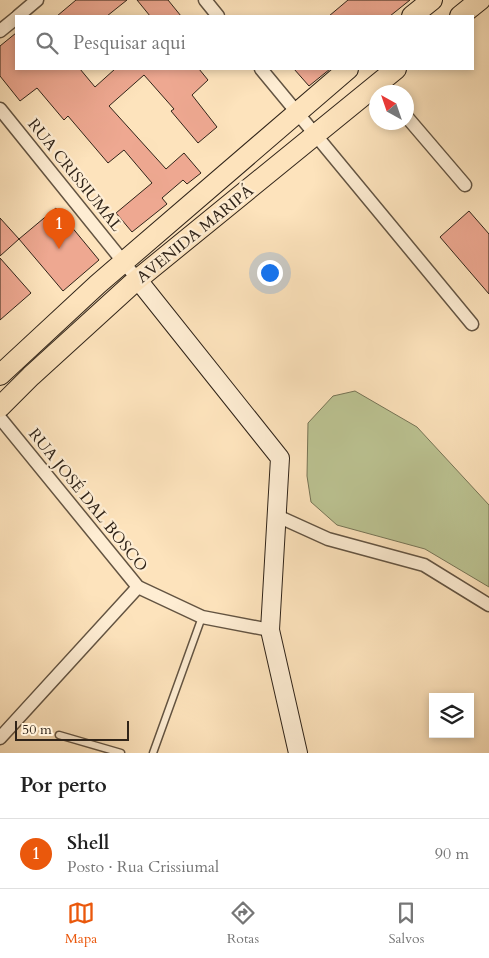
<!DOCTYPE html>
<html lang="pt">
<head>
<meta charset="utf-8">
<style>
	body { margin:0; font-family:Cardo,serif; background:#f2f2f2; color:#222 }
	.controls { position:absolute; right:15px; bottom:15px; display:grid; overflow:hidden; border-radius:0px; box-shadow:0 2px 8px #0003 }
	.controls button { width:45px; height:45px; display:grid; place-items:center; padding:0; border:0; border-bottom:1px solid #e0e0e0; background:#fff; color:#222; font:25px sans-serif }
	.compass { position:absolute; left:369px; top:85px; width:45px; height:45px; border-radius:50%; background:#fff; box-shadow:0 2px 8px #0003; rotate:320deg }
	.scale { position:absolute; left:15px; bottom:12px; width:114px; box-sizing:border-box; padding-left:5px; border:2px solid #302419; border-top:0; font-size:14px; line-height:18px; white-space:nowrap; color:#302419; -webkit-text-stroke:4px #feedd3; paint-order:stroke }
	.you { position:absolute; left:269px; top:272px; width:18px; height:18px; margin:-12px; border:4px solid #fff; border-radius:50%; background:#1a73e8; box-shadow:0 0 0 8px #1a73e833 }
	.badge { display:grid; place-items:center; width:32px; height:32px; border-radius:50%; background:#ea580c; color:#fff; font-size:16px; font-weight:700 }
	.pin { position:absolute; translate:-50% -41px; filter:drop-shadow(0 1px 2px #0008) }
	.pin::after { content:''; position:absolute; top:26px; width:18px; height:15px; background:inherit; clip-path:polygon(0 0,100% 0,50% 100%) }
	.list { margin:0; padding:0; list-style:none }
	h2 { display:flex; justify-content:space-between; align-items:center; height:65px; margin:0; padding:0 20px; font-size:21px }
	h2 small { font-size:16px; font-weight:400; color:#767676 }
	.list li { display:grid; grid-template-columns:32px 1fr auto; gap:15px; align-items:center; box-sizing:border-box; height:70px; padding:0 20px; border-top:1px solid #e0e0e0 }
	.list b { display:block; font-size:19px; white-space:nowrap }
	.list p { margin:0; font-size:16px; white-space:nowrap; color:#767676 }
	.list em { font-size:16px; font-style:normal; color:#767676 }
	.icon { flex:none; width:28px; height:28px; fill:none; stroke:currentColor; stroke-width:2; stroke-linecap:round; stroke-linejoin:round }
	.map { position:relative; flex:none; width:489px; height:753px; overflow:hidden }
	.search { position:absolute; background:#fff; box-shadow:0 2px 8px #0003; left:15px; right:15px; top:15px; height:55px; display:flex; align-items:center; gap:12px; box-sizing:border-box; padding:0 18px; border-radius:0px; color:#767676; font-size:19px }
	.sheet { height:135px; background:#fff }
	nav { display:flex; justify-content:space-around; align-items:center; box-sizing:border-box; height:70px; border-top:1px solid #e0e0e0; background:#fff; font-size:14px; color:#767676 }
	nav a { display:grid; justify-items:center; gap:2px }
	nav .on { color:#ea580c }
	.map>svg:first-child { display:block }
	.green { fill:#bcc493; stroke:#767456 }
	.building { fill:#eea891; stroke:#302419 }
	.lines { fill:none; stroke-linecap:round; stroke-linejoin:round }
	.lane-casing { stroke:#635442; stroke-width:9 }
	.street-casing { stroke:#635442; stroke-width:15 }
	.secondary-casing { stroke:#302419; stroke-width:20 }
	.primary-casing { stroke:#302419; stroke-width:22 }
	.lane { stroke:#feedd3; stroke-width:6 }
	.street { stroke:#feedd3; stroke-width:12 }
	.secondary { stroke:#feedd3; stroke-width:18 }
	.primary { stroke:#fde3bc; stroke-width:20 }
	.labels { text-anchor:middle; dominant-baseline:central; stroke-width:4.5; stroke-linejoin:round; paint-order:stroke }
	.street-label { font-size:16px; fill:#302419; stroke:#feedd3 }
</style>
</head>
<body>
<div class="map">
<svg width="489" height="753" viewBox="0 0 489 753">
	<rect width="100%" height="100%" fill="#fde3bc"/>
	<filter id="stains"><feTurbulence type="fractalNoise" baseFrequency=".004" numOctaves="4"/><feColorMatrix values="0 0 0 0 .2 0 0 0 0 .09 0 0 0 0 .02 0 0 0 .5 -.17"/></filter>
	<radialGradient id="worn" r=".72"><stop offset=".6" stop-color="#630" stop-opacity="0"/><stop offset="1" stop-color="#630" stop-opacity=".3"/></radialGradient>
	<path class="green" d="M355,391L417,427L489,505V587L425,549L337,525L311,502L307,476L308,423L333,396Z"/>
	<g class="building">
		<path d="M76,0H127L107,16H57Z"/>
		<path d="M137,0H168L181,16H150Z"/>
		<path d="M348,0H410L390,16H329Z"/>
		<path d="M16,33V69H80L95,87L115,69H199L208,80L192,95L217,127L198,143L171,111L174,109L144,75L109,106L166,169L184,153L201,173L187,184L183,180L162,198L167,204L132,232L116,213L152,183L124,150L108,163L68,116L64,120L37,88L20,101L0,76V46Z"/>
		<path d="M294,69H330L309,86Z"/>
		<path d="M56,208L99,260L63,291L19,239Z"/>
		<path d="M469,211L489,234V294L440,237Z"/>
		<path d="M0,218L19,239L0,256Z"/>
		<path d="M0,258L31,293L0,320Z"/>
	</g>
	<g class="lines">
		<defs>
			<g id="lane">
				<path d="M59,735L121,753"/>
				<path d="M153,753L202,617"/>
			</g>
			<g id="street">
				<path d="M205,0L218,16"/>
				<path d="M18,16L37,0"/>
				<path d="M0,31L16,18"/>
				<path d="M261,69L472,324"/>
				<path d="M0,109L138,280"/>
				<path d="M406,116L465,185"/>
				<path d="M0,418L138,587L202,617L270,630"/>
				<path d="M275,515L328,539L424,565L489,605"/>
				<path d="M0,738L138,587"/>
			</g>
			<path id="secondary" d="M138,280L280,458L270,630L298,753"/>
			<g id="primary">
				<path d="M412,16L432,0"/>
				<path d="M460,16L480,0"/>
				<path d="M0,375L98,284L348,69"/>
				<path d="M0,407L31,376L132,284L396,69"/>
			</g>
		</defs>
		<use href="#lane" class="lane-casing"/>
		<use href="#street" class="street-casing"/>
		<use href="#secondary" class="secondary-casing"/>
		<use href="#primary" class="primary-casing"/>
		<use href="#lane" class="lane"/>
		<use href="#street" class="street"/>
		<use href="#secondary" class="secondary"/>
		<use href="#primary" class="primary"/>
	</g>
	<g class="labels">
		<g class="street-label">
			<text transform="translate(75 175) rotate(51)">RUA CRISSIUMAL</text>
			<text transform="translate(195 234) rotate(-39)">AVENIDA MARIPÁ</text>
			<text transform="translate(88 500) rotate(51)">RUA JOSÉ DAL BOSCO</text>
		</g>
	</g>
	<rect width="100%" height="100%" filter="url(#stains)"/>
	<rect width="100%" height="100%" fill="url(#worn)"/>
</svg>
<div class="controls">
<button><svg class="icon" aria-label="layers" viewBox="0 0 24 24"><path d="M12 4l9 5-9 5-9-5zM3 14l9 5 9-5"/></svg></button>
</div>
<svg class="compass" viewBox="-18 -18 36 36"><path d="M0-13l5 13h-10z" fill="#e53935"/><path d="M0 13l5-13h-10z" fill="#767676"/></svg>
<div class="scale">50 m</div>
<div class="you"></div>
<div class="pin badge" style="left:59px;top:249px">1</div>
<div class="search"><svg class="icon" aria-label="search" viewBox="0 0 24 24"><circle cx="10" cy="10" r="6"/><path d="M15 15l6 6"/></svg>Pesquisar aqui</div>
</div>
<section class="sheet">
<h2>Por perto<small></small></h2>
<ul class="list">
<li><span class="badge">1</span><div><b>Shell</b><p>Posto · Rua Crissiumal</p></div><em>90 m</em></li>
</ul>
</section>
<nav>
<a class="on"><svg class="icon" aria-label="map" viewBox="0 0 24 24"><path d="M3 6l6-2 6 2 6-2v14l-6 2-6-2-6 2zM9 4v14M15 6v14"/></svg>Mapa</a>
<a><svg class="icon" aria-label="directions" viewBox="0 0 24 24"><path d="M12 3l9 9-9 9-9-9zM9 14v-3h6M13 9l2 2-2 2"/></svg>Rotas</a>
<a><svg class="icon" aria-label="saved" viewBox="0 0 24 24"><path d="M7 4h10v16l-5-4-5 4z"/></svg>Salvos</a>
</nav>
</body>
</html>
